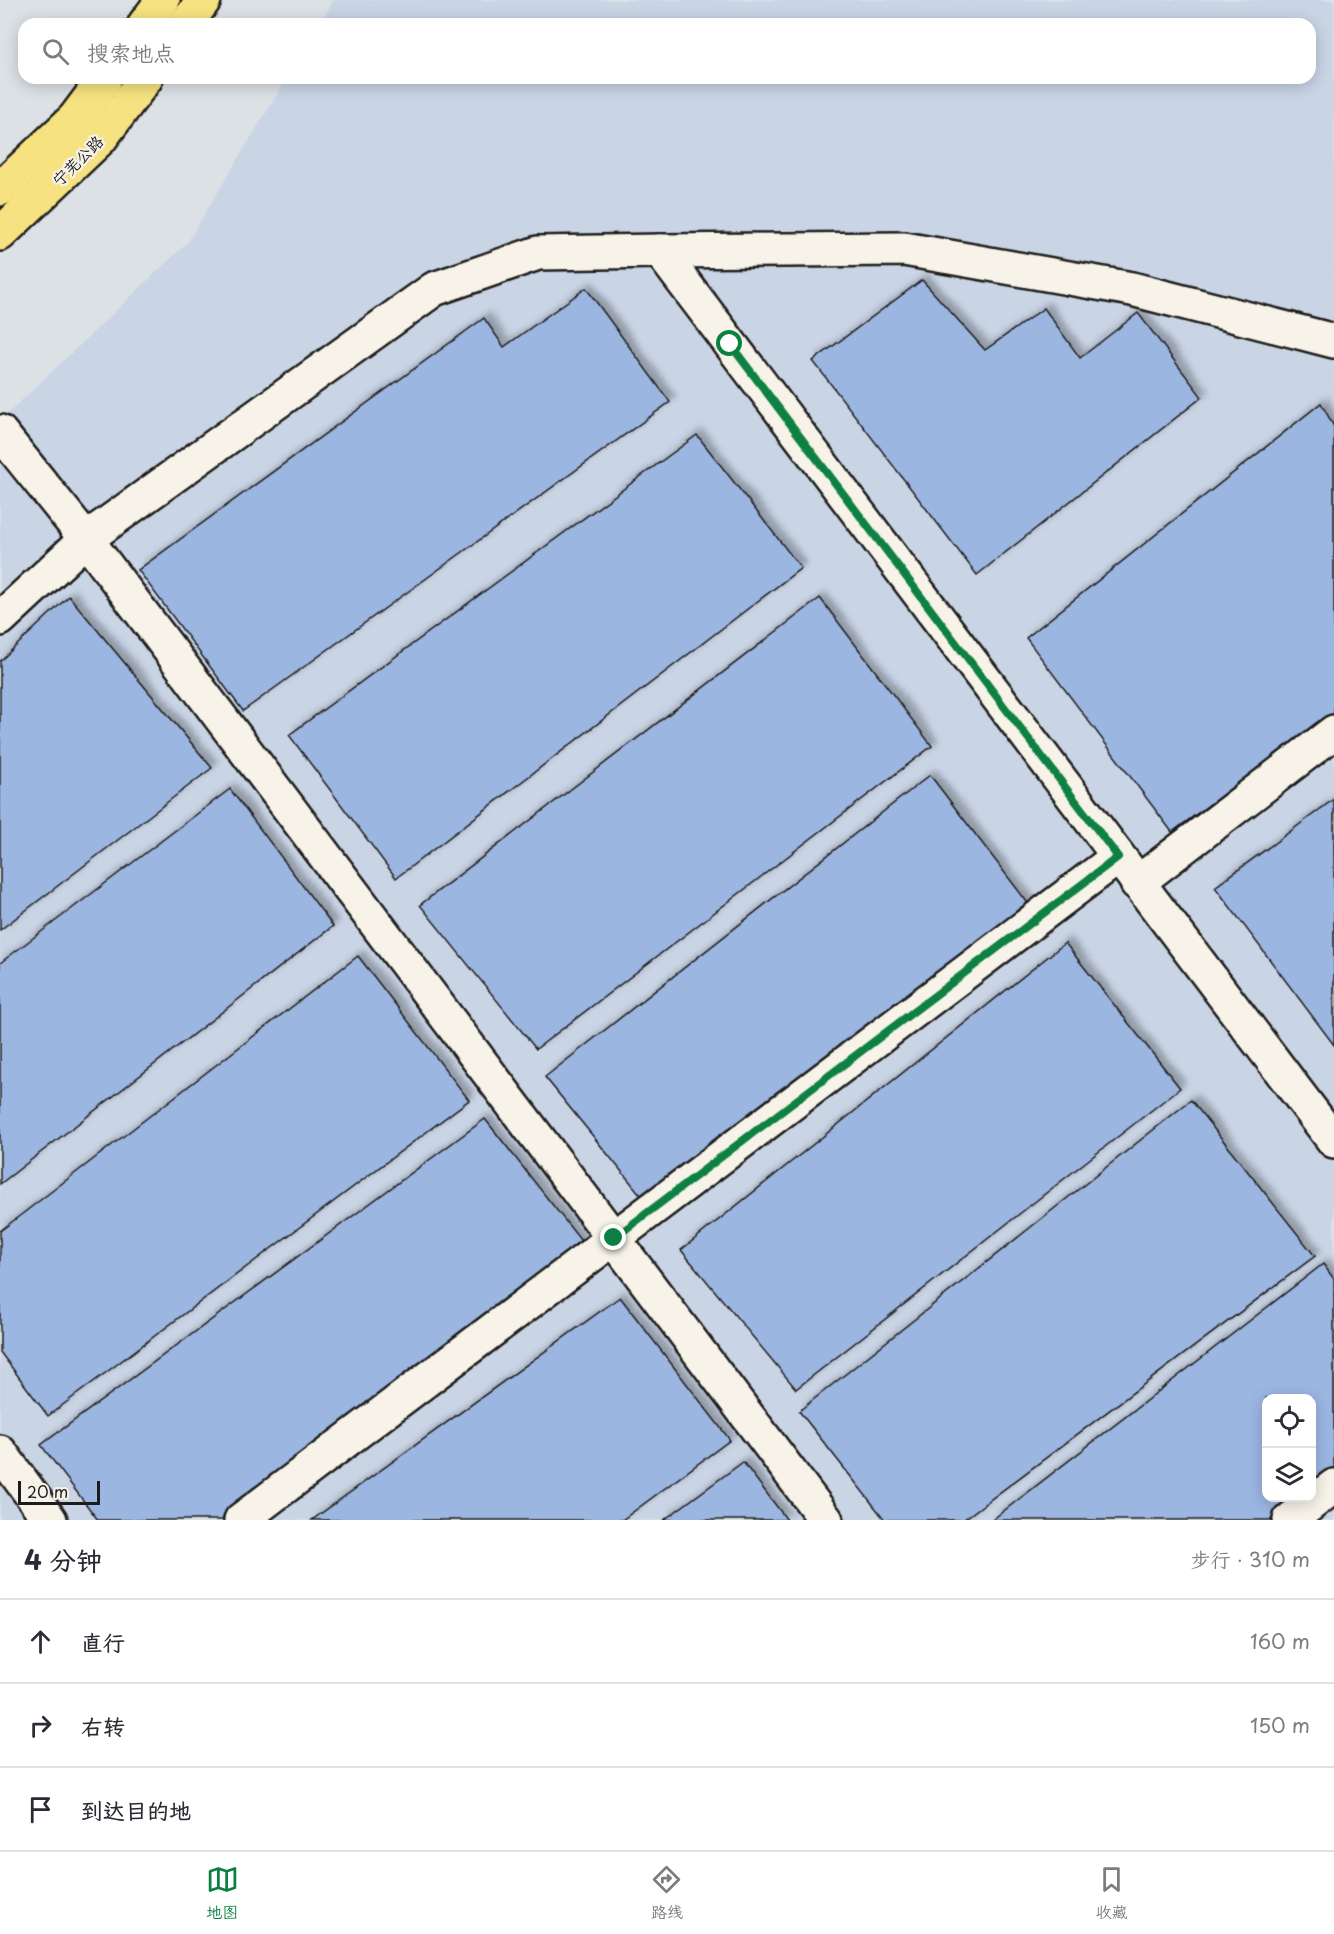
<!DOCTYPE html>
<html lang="zh">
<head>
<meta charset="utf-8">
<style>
	body { margin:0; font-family:"Playpen Sans","LXGW WenKai TC",sans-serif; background:#f2f2f3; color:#2b2b33 }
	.controls { position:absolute; right:18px; bottom:18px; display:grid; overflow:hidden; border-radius:12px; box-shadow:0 3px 15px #0003 }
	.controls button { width:54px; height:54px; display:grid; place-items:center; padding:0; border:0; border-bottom:2px solid #e1e1e2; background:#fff; color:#2b2b33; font:30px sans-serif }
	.scale { position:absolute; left:18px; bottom:15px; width:82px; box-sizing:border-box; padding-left:6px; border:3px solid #1c1c1c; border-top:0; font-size:16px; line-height:21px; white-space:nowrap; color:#1c1c1c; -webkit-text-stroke:4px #f7f3e8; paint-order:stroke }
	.stop { position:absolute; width:18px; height:18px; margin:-14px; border:4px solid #0b8043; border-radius:50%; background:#fff }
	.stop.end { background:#0b8043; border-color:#fff; box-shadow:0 2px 6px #0008 }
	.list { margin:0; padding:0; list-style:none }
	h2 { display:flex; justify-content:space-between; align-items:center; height:78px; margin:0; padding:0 24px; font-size:26px }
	h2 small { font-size:20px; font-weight:400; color:#7c7c81 }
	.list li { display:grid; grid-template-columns:39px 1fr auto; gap:18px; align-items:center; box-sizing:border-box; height:84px; padding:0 24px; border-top:2px solid #e1e1e2 }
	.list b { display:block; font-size:22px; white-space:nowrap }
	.list em { font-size:20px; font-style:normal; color:#7c7c81 }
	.icon { flex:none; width:33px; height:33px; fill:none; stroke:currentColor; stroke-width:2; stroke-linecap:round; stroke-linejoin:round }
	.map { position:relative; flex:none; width:1334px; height:1520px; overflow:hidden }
	.search { position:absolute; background:#fff; box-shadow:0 3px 15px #0003; left:18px; right:18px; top:18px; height:66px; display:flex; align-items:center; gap:15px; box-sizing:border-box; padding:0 21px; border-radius:18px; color:#7c7c81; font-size:22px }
	.sheet { height:330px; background:#fff }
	nav { display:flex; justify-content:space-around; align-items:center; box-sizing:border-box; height:84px; border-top:2px solid #e1e1e2; background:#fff; font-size:16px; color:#7c7c81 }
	nav a { display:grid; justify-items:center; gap:3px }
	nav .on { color:#0b8043 }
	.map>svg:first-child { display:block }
	.built { fill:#c9d4e5; fill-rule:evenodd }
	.building { fill:#9cb6e2; stroke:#1c1c1c; stroke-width:1.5; filter:url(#shadow) }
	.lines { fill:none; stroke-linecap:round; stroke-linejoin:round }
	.minor-casing { stroke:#1c1c1c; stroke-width:38 }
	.highway-casing { stroke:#1c1c1c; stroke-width:38 }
	.minor { stroke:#f7f3e8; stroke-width:33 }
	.highway { stroke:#f7e281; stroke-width:33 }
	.route { stroke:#0b8043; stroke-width:8 }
	.labels { text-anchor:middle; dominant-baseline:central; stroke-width:4.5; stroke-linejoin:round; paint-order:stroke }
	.street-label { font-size:16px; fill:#1c1c1c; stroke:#f7f3e8 }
</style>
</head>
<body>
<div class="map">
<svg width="1334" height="1520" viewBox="0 0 1334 1520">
	<defs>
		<filter id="shadow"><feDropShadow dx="5.5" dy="-5.5" stdDeviation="3" flood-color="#0004"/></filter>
	</defs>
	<rect width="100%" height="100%" fill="#dce1e6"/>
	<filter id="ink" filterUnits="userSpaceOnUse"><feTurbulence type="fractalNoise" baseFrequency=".0167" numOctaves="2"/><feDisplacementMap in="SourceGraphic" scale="12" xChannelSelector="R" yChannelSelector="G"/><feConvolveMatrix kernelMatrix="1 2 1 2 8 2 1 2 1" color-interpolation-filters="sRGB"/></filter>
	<g filter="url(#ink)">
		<path class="built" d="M334,0H1334V1520H0V421L187,243L287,78H1310V24H319ZM1266,1398H1312V1498H1266Z"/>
		<g class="building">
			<path d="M922,280L985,350L1044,308L1080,358L1138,313L1202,397L977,575L813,361Z"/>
			<path d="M586,288L670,402L243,711L138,570L484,318L504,347Z"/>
			<path d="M1321,403L1334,427V713L1172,832L1026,638Z"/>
			<path d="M697,435L801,568L396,878L289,735Z"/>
			<path d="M69,596L212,768L0,930V661Z"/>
			<path d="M820,598L932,746L536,1049L420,905Z"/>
			<path d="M930,775L1031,907L644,1199L545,1077Z"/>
			<path d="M230,789L333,926L0,1184V963Z"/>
			<path d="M1334,799V1045L1215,887Z"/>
			<path d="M1065,943L1180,1088L796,1389L681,1250Z"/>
			<path d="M358,956L469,1100L48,1416L0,1352V1231Z"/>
			<path d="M1191,1100L1315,1256L963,1520H885L799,1411Z"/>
			<path d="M485,1119L585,1246L223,1520H98L41,1445Z"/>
			<path d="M1323,1264L1334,1279V1471L1312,1488V1398H1266V1498H1300L1270,1520H992Z"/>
			<path d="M620,1297L730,1440L622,1520H312Z"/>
			<path d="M743,1462L787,1520H664Z"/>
		</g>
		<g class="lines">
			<defs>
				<g id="minor">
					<path d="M660,251L904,249L1132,289L1334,341"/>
					<path d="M0,432L86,539L826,1520"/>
					<path d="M0,619L86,539L434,289L538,253L660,251L1334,1141"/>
					<path d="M1137,883L1334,732"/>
					<path d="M0,1452L50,1520"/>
					<path d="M241,1520L1118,857"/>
					<path d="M1290,1520L1334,1486"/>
				</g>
				<g id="highway">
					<path d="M145,24L163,0"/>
					<path d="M186,24L204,0"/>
					<path d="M0,189L75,118L105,78"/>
					<path d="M0,234L100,139L146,78"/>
				</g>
			</defs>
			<use href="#minor" class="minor-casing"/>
			<use href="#highway" class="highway-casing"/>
			<use href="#minor" class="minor"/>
			<use href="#highway" class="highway"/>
		</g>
	</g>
	<g class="lines" filter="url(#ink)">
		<path class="route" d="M614,1238L1118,857L730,344"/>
	</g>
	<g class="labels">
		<g class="street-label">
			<text transform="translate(77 160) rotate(-45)">宁芜公路</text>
		</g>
	</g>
</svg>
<div class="controls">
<button><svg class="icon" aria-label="locate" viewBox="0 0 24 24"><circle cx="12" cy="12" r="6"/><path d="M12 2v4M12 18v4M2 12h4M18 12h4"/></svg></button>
<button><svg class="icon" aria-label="layers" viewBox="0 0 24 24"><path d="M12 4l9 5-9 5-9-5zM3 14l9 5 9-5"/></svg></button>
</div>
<div class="scale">20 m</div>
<div class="stop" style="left:730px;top:344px"></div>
<div class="stop end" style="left:614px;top:1238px"></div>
<div class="search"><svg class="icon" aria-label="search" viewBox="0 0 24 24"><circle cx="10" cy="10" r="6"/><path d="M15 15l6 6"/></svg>搜索地点</div>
</div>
<section class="sheet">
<h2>4 分钟<small>步行 · 310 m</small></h2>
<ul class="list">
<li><svg class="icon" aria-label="ahead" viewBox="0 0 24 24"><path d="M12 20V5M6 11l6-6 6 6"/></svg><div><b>直行</b></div><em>160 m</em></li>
<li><svg class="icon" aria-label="right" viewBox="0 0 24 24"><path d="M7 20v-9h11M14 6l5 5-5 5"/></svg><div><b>右转</b></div><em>150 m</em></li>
<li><svg class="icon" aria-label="arrive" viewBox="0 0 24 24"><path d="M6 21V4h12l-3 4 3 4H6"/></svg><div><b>到达目的地</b></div></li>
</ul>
</section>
<nav>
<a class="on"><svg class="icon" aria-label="map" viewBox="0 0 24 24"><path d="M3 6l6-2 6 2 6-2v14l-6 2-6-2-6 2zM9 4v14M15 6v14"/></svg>地图</a>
<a><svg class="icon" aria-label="directions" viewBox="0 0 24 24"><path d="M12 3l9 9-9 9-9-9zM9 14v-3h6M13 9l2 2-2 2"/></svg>路线</a>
<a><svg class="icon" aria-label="saved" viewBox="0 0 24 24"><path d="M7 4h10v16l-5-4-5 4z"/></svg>收藏</a>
</nav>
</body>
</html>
